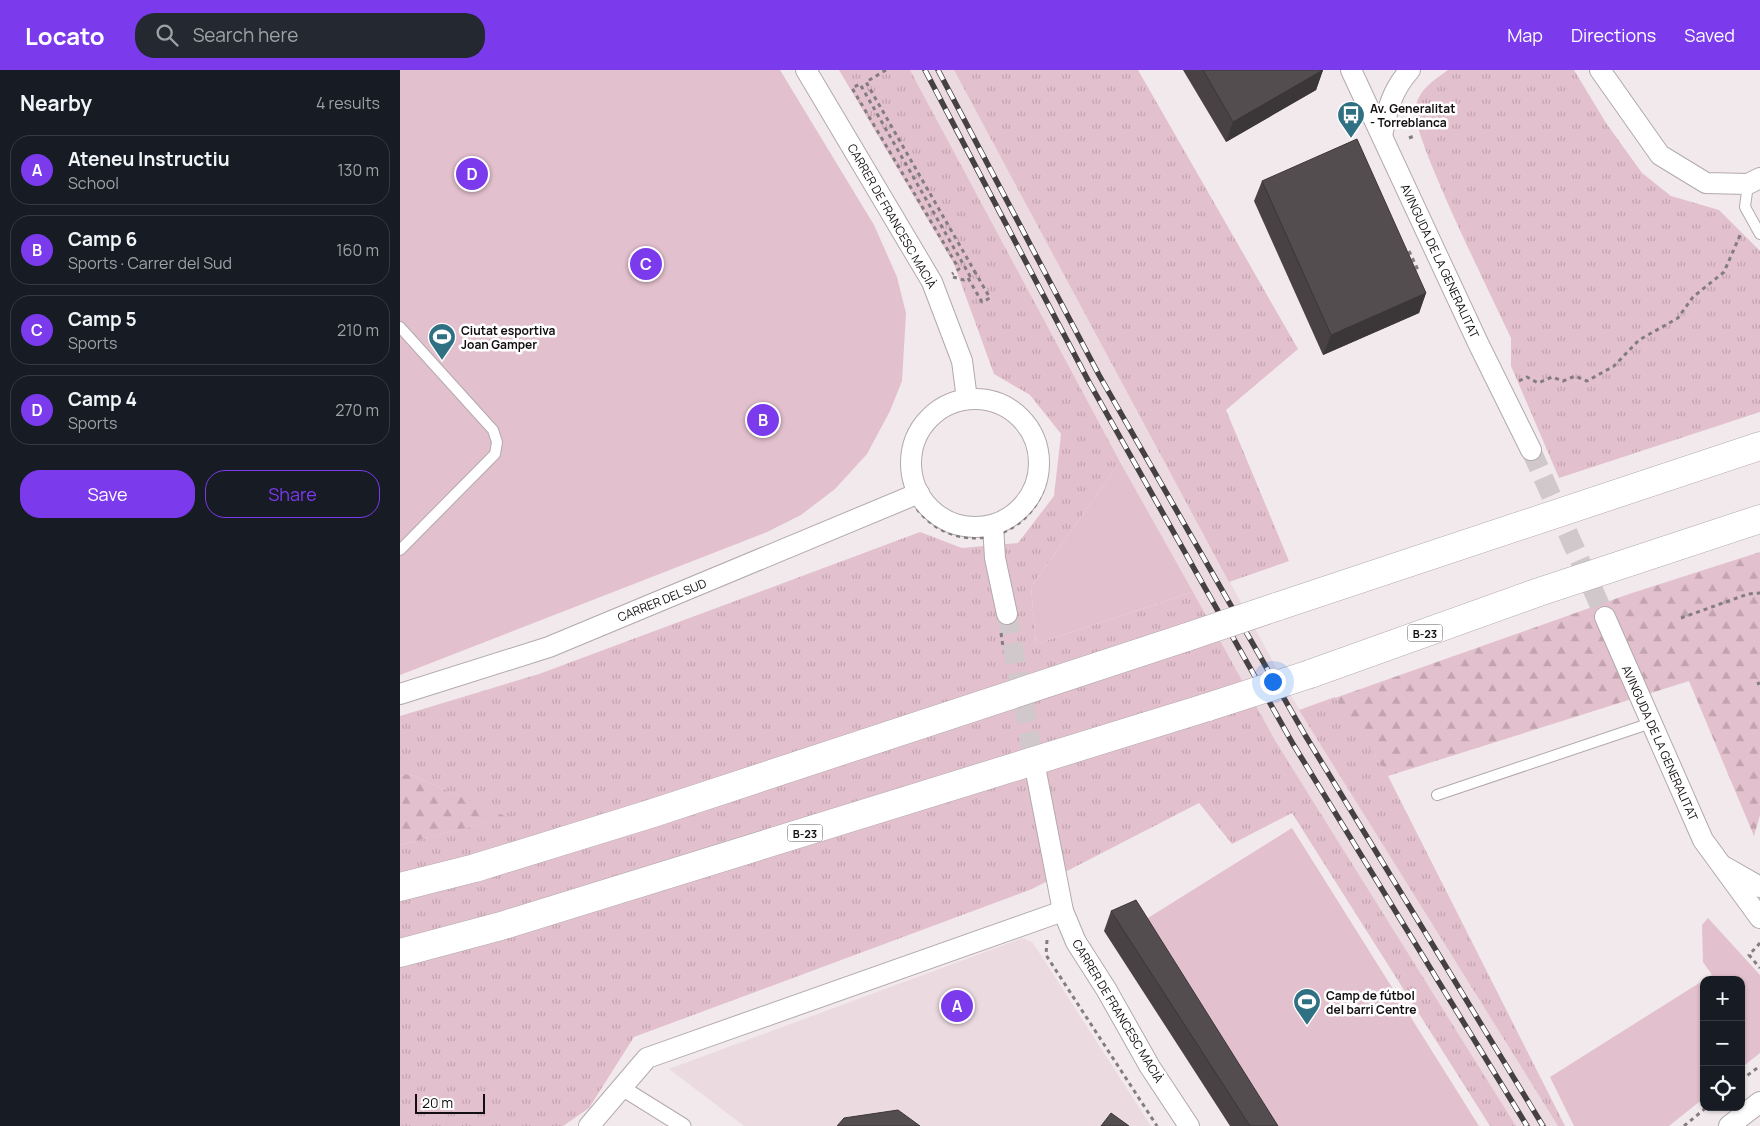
<!DOCTYPE html>
<html lang="en">
<head>
<meta charset="utf-8">
<style>
	body { margin:0; font-family:Manrope,sans-serif; background:#242831; color:#f1f3f6 }
	.controls { position:absolute; right:15px; bottom:15px; display:grid; overflow:hidden; border-radius:10px; box-shadow:0 1px 4px #0004 }
	.controls button { width:45px; height:45px; display:grid; place-items:center; padding:0; border:0; border-bottom:1px solid #363941; background:#171b24; color:#f1f3f6; font:25px sans-serif }
	.scale { position:absolute; left:15px; bottom:12px; width:70px; box-sizing:border-box; padding-left:5px; border:2px solid #130f11; border-top:0; font-size:14px; line-height:18px; white-space:nowrap; color:#130f11; -webkit-text-stroke:4px #fff; paint-order:stroke }
	.you { position:absolute; left:872px; top:611px; width:18px; height:18px; margin:-12px; border:4px solid #fff; border-radius:50%; background:#1a73e8; box-shadow:0 0 0 8px #1a73e833 }
	.badge { display:grid; place-items:center; width:32px; height:32px; border-radius:50%; background:#7c3aed; color:#fff; font-size:16px; font-weight:700 }
	.pin { position:absolute; translate:-50% -50%; border:2px solid #fff; box-shadow:0 1px 5px #0006 }
	.list { margin:0; padding:0; list-style:none }
	h2 { display:flex; justify-content:space-between; align-items:center; height:65px; margin:0; padding:0 20px; font-size:21px }
	h2 small { font-size:16px; font-weight:400; color:#9ea1a6 }
	.list li { display:grid; grid-template-columns:32px 1fr auto; gap:15px; align-items:center; box-sizing:border-box; height:70px; margin:0 10px 10px; padding:0 10px; border:1px solid #363941; border-radius:20px }
	.list b { display:block; font-size:19px; white-space:nowrap }
	.list p { margin:0; font-size:16px; white-space:nowrap; color:#9ea1a6 }
	.list em { font-size:16px; font-style:normal; color:#9ea1a6 }
	.actions { display:flex; gap:10px; padding:15px 20px }
	.actions a { flex:1; padding:11px 0; border:1px solid #7c3aed; border-radius:20px; text-align:center; font-size:18px; color:#7c3aed }
	.actions .main { background:#7c3aed; color:#fff }
	.icon { flex:none; width:28px; height:28px; fill:none; stroke:currentColor; stroke-width:2; stroke-linecap:round; stroke-linejoin:round }
	.map { position:relative; flex:none; width:1360px; height:1056px; overflow:hidden }
	header { display:flex; align-items:center; gap:30px; box-sizing:border-box; height:70px; padding:0 25px; background:#7c3aed; color:#fff }
	header strong { font-size:24px }
	nav { display:flex; gap:28px; margin-inline-start:auto; font-size:18px }
	.search { width:350px; height:45px; background:#242831; display:flex; align-items:center; gap:12px; box-sizing:border-box; padding:0 18px; border-radius:20px; color:#9ea1a6; font-size:19px }
	main { display:flex }
	aside { flex:1; background:#171b24 }
	.map>svg:first-child { display:block }
	.built { fill:#ecdae1 }
	.grass { fill:url(#grass-tufts) }
	.forest { fill:url(#forest-firs) }
	.garden { fill:#e3c0cd }
	.lines { fill:none; stroke-linecap:round; stroke-linejoin:round }
	.minor-tunnel { stroke:#d1c8cb; stroke-width:20; stroke-dasharray:20 10; stroke-linecap:butt }
	.service-casing { stroke:#b2a9ac; stroke-width:12 }
	.pedestrian-casing { stroke:#b2a9ac; stroke-width:17 }
	.minor-casing { stroke:#b2a9ac; stroke-width:22 }
	.motorway-casing { stroke:#b2a9ac; stroke-width:29 }
	.path { stroke:#837d7f; stroke-width:3; stroke-dasharray:4 4; stroke-linecap:butt }
	.service { stroke:#fff; stroke-width:10 }
	.pedestrian { stroke:#fff; stroke-width:15 }
	.minor { stroke:#fff; stroke-width:20 }
	.motorway { stroke:#fff; stroke-width:28 }
	.rail-casing { stroke:#454042; stroke-width:5.5 }
	.rail { stroke:#fff; stroke-width:4; stroke-dasharray:11; stroke-linecap:butt }
	.motorway-bridge-casing { stroke:#b2a9ac; stroke-width:29; stroke-linecap:butt }
	.motorway-bridge { stroke:#fff; stroke-width:28 }
	.wall { fill:#484244 }
	.shaded-wall { fill:#3b3637 }
	.building { fill:#544d4f; stroke:#3b3637 }
	.labels { text-anchor:middle; dominant-baseline:central; stroke-width:5; stroke-linejoin:round; paint-order:stroke }
	.shield { fill:#fff; stroke:#5a5758; stroke-width:1 }
	.shield-label { font-size:11px; font-weight:bold; fill:#130f11 }
	.poi-label { font-size:12px; font-weight:bold; fill:#130f11; stroke:#fff; text-anchor:start }
	.street-label { font-size:12px; fill:#130f11; stroke:#fff }
</style>
</head>
<body>
<header>
<strong>Locato</strong>
<div class="search"><svg class="icon" aria-label="search" viewBox="0 0 24 24"><circle cx="10" cy="10" r="6"/><path d="M15 15l6 6"/></svg>Search here</div>
<nav><a>Map</a><a>Directions</a><a>Saved</a></nav>
</header>
<main>
<aside>
<h2>Nearby<small>4 results</small></h2>
<ul class="list">
<li><span class="badge">A</span><div><b>Ateneu Instructiu</b><p>School</p></div><em>130 m</em></li>
<li><span class="badge">B</span><div><b>Camp 6</b><p>Sports · Carrer del Sud</p></div><em>160 m</em></li>
<li><span class="badge">C</span><div><b>Camp 5</b><p>Sports</p></div><em>210 m</em></li>
<li><span class="badge">D</span><div><b>Camp 4</b><p>Sports</p></div><em>270 m</em></li>
</ul>
<div class="actions"><a class="main">Save</a><a>Share</a></div>
</aside>
<div class="map">
<svg width="1360" height="1056" viewBox="0 0 1360 1056">
	<defs>
		<pattern id="grass-tufts" width="24" height="20" patternUnits="userSpaceOnUse" patternTransform="scale(1.25)"><rect width="24" height="20" fill="#e3c0cd"/><path d="M3 7l-1-3M5 7V3M7 7l1-3M15 17l-1-3M17 17v-4M19 17l1-3" fill="none" stroke="#c2a4af"/></pattern>
		<pattern id="forest-firs" width="22" height="20" patternUnits="userSpaceOnUse" patternTransform="scale(1.25)"><rect width="22" height="20" fill="#e3c0cd"/><path d="M5 1l3.5 6h-7zM16 11l3.5 6h-7z" fill="#c2a4af"/></pattern>
	</defs>
	<rect width="100%" height="100%" fill="#f2e9ec"/>
	<g class="built">
		<path d="M510,0H554L893,629L1158,1056H1116L876,672L680,321Z"/>
		<path d="M623,868L633,873L751,1056H344L269,999Z"/>
	</g>
	<g class="grass">
		<path d="M439,0H510L720,392L631,517L636,574L793,522L876,672L1116,1056H1090L892,743L832,774L799,733L632,819L234,967L189,1038L163,1056H0V775L106,747L9,704L0,706V646L139,604L520,462L562,478L618,473L654,426L661,364L630,325L594,304L554,194Z"/>
		<path d="M554,0H738L898,279L826,340L889,491L829,512Z"/>
		<path d="M1048,0H1174L1206,53L1242,103L1271,126L1319,140L1360,181V342L1159,408L1111,296V268C1095,233 1011,65 1015,39C1019,19 1032,12 1048,0Z"/>
		<path d="M935,627L988,706L1165,1056H1158L899,640Z"/>
	</g>
	<g class="forest">
		<path d="M1360,482V745L1354,766L1289,611L988,706L935,628L1229,524Z"/>
		<path d="M9,704L107,747L0,775V706Z"/>
	</g>
	<g class="garden">
		<path d="M0,0H380L474,155L497,207L506,243L502,311L490,341L467,384L435,419L401,445L367,462L0,605Z"/>
		<path d="M720,392L793,522L636,574L631,517Z"/>
		<path d="M892,758L1079,1056H861L735,856Z"/>
		<path d="M1308,848L1360,905V983L1341,998V910H1304L1312,905L1303,892L1302,855Z"/>
		<path d="M1304,910V1028L1269,1056H1174L1150,1007Z"/>
	</g>
	<g class="lines">
		<g class="minor-tunnel">
			<path d="M1131,380L1205,547"/>
			<path d="M607,544L636,702"/>
		</g>
		<defs>
			<g id="service">
				<path d="M1348,114L1345,137L1360,164"/>
				<path d="M0,257L93,360L97,372L95,384L0,480"/>
				<path d="M1037,725L1251,653"/>
			</g>
			<path id="pedestrian" d="M222,1018L283,1056"/>
			<g id="minor">
				<path d="M406,0L532,212L562,291L567,329"/>
				<path d="M951,0L1079,275L1131,380"/>
				<path d="M1200,0L1260,85L1306,113L1348,114L1360,108"/>
				<path d="M982,66C987,40 992,20 1010,0"/>
				<circle cx="575" cy="393" r="64"/>
				<path d="M593,455L595,488L607,544"/>
				<path d="M1205,547L1303,770L1360,848"/>
				<path d="M0,624L149,577L519,423"/>
				<path d="M636,702L663,841L676,872L706,919L750,997L789,1056"/>
				<path d="M1325,797L1360,817"/>
				<path d="M189,1056L247,988L663,841"/>
				<path d="M1329,1056L1360,1032"/>
			</g>
			<g id="motorway">
				<path d="M876,537L1360,376"/>
				<path d="M910,604L1139,522L1360,449"/>
				<path d="M0,817L75,798L253,743L787,567"/>
				<path d="M0,883L101,856L808,637"/>
			</g>
		</defs>
		<use href="#service" class="service-casing"/>
		<use href="#pedestrian" class="pedestrian-casing"/>
		<use href="#minor" class="minor-casing"/>
		<use href="#motorway" class="motorway-casing"/>
		<g class="path">
			<path d="M486,0L466,12L575,202L570,206L460,14L452,18L559,199L552,204"/>
			<path d="M1009,68L1014,66"/>
			<path d="M1009,181L1018,200"/>
			<path d="M553,207L564,210L568,208L582,232L590,228L575,202"/>
			<path d="M1119,311L1127,307L1138,313L1152,307L1163,311L1175,306L1187,311L1214,296L1239,270L1278,248L1293,227L1324,202L1341,163"/>
			<circle cx="575" cy="396" r="72"/>
			<path d="M1281,548L1348,524L1360,523"/>
			<path d="M601,563L603,577"/>
			<path d="M1357,614L1360,613"/>
			<path d="M647,870L646,885L757,1056"/>
			<path d="M1360,873L1349,885L1360,898"/>
			<path d="M1341,1010L1360,996"/>
			<path d="M1284,1056L1307,1037"/>
		</g>
		<use href="#service" class="service"/>
		<use href="#pedestrian" class="pedestrian"/>
		<use href="#minor" class="minor"/>
		<use href="#motorway" class="motorway"/>
		<defs>
			<g id="rail">
				<path d="M525,0L690,314L893,674L1127,1056"/>
				<path d="M538,0L699,305L905,665L1143,1056"/>
			</g>
		</defs>
		<use href="#rail" class="rail-casing"/>
		<use href="#rail" class="rail"/>
		<defs>
			<g id="motorway-bridge">
				<path d="M787,567L876,537"/>
				<path d="M808,637L910,604"/>
			</g>
		</defs>
		<use href="#motorway-bridge" class="motorway-bridge-casing"/>
		<use href="#motorway-bridge" class="motorway-bridge"/>
	</g>
	<g class="wall">
		<path d="M783,0H923L916,20L826,72Z"/>
		<path d="M862,111L1026,223L1019,243L923,285L854,131Z"/>
		<path d="M711,841L878,1056H830L704,861Z"/>
	</g>
	<g class="shaded-wall">
		<path d="M923,0L916,20L826,72L833,52Z"/>
		<path d="M1026,223L1019,243L923,285L931,265Z"/>
	</g>
	<g class="building">
		<path d="M803,0H923L833,52Z"/>
		<path d="M957,69L1026,223L931,265L862,111Z"/>
		<path d="M736,830L878,1056H850L711,841Z"/>
		<path d="M498,1040L520,1056H437L444,1048Z"/>
		<path d="M711,1043L729,1056H701Z"/>
	</g>
	<defs>
		<symbol id="bus-pin" viewBox="-11 -11 22 30"><path d="M0 17L-7.5 6A9.5 9.5 0 1 1 7.5 6Z" fill="#2f7183" stroke="#fff"/><path d="M-5-6H5V4H4V6H2V4H-2V6H-4V4H-5ZM-3.5-4V0h7V-4ZM-3.5 1.2v1.5H-2V1.2ZM2 1.2v1.5H3.5V1.2Z" fill="#fff"/></symbol>
		<symbol id="stadium-pin" viewBox="-11 -11 22 30"><path d="M0 17L-7.5 6A9.5 9.5 0 1 1 7.5 6Z" fill="#2f7183" stroke="#fff"/><path d="M0-5a6.5 5 0 1 0 0 10a6.5 5 0 1 0 0-10ZM-3.5-1.8h7v3.6h-7Z" fill="#fff"/></symbol>
	</defs>
	<g fill-rule="evenodd">
		<use href="#bus-pin" x="935" y="29" width="32" height="43"/>
		<use href="#stadium-pin" x="26" y="251" width="32" height="43"/>
		<use href="#stadium-pin" x="891" y="916" width="32" height="43"/>
	</g>
	<g class="labels">
		<g class="shield">
			<rect x="1007.5" y="554.5" width="35" height="17" rx="4"/>
			<rect x="387.5" y="754.5" width="35" height="17" rx="4"/>
		</g>
		<g class="shield-label">
			<text x="1025" y="563">B-23</text>
			<text x="405" y="763">B-23</text>
		</g>
		<g class="poi-label">
			<text x="970" y="38">Av. Generalitat<tspan x="970" dy="14">- Torreblanca</tspan></text>
			<text x="61" y="260">Ciutat esportiva<tspan x="61" dy="14">Joan Gamper</tspan></text>
			<text x="926" y="925">Camp de fútbol<tspan x="926" dy="14">del barri Centre</tspan></text>
		</g>
		<g class="street-label">
			<text transform="translate(492 146) rotate(60)">CARRER DE FRANCESC MACIÀ</text>
			<text transform="translate(1040 191) rotate(65)">AVINGUDA DE LA GENERALITAT</text>
			<text transform="translate(262 530) rotate(-22)">CARRER DEL SUD</text>
			<text transform="translate(1260 673) rotate(66)">AVINGUDA DE LA GENERALITAT</text>
			<text transform="translate(718 941) rotate(59)">CARRER DE FRANCESC MACIÀ</text>
		</g>
	</g>
</svg>
<div class="controls">
<button>+</button>
<button>−</button>
<button><svg class="icon" aria-label="locate" viewBox="0 0 24 24"><circle cx="12" cy="12" r="6"/><path d="M12 2v4M12 18v4M2 12h4M18 12h4"/></svg></button>
</div>
<div class="scale">20 m</div>
<div class="you"></div>
<div class="pin badge" style="left:557px;top:936px">A</div>
<div class="pin badge" style="left:363px;top:350px">B</div>
<div class="pin badge" style="left:246px;top:194px">C</div>
<div class="pin badge" style="left:72px;top:104px">D</div>
</div>
</main>
</body>
</html>
